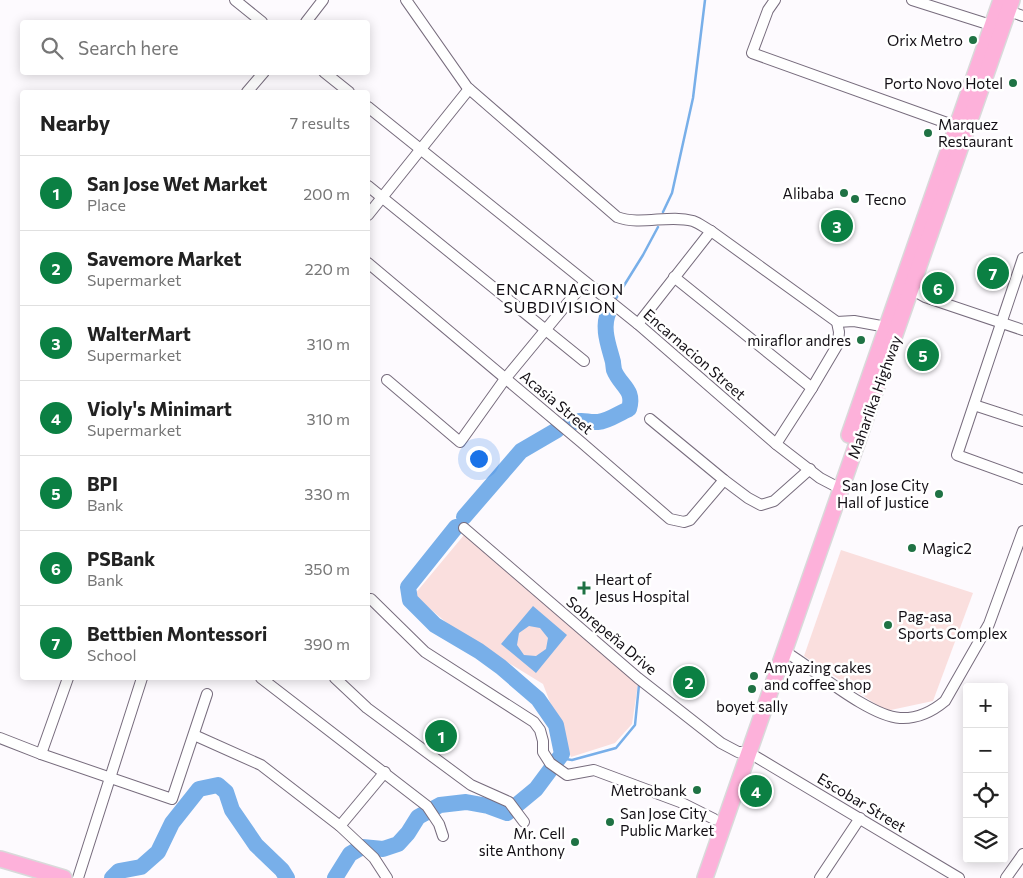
<!DOCTYPE html>
<html lang="en">
<head>
<meta charset="utf-8">
<style>
	body { margin:0; font-family:Commissioner,sans-serif; background:#f2f2f2; color:#222 }
	.controls { position:absolute; right:15px; bottom:15px; display:grid; overflow:hidden; border-radius:5px; box-shadow:0 2px 12px #0003 }
	.controls button { width:45px; height:45px; display:grid; place-items:center; padding:0; border:0; border-bottom:1px solid #e0e0e0; background:#fff; color:#222; font:25px sans-serif }
	.you { position:absolute; left:478px; top:458px; width:18px; height:18px; margin:-12px; border:4px solid #fff; border-radius:50%; background:#1a73e8; box-shadow:0 0 0 8px #1a73e833 }
	.badge { display:grid; place-items:center; width:32px; height:32px; border-radius:50%; background:#0b8043; color:#fff; font-size:16px; font-weight:700 }
	.pin { position:absolute; translate:-50% -50%; border:2px solid #fff; box-shadow:0 1px 5px #0006 }
	.list { margin:0; padding:0; list-style:none }
	h2 { display:flex; justify-content:space-between; align-items:center; height:65px; margin:0; padding:0 20px; font-size:21px }
	h2 small { font-size:16px; font-weight:400; color:#767676 }
	.list li { display:grid; grid-template-columns:32px 1fr auto; gap:15px; align-items:center; box-sizing:border-box; height:75px; padding:0 20px; border-top:1px solid #e0e0e0 }
	.list b { display:block; font-size:19px; white-space:nowrap }
	.list p { margin:0; font-size:16px; white-space:nowrap; color:#767676 }
	.list em { font-size:16px; font-style:normal; color:#767676 }
	.icon { flex:none; width:28px; height:28px; fill:none; stroke:currentColor; stroke-width:2; stroke-linecap:round; stroke-linejoin:round }
	.map { position:relative; flex:none; width:1023px; height:878px; overflow:hidden }
	.search { position:absolute; background:#fff; box-shadow:0 2px 12px #0003; left:20px; top:20px; width:350px; height:55px; display:flex; align-items:center; gap:12px; box-sizing:border-box; padding:0 18px; border-radius:5px; color:#767676; font-size:19px }
	.panel { position:absolute; background:#fff; box-shadow:0 2px 12px #0003; left:20px; top:90px; width:350px; height:590px; border-radius:5px }
	.map>svg:first-child { display:block }
	.green { fill:#fadfde }
	.water { fill:#78afe9; fill-rule:evenodd }
	.lines { fill:none; stroke-linecap:round; stroke-linejoin:round }
	.stream { stroke:#78afe9; stroke-width:2.5 }
	.river { stroke:#78afe9; stroke-width:16 }
	.minor-casing { stroke:#776c7d; stroke-width:12 }
	.highway-casing { stroke:#d9d9da; stroke-width:18 }
	.minor { stroke:#fff; stroke-width:10 }
	.highway { stroke:#fdb1da; stroke-width:15 }
	.poi-dot { fill:#1f7244; stroke:#fff; stroke-width:2 }
	.labels { text-anchor:middle; dominant-baseline:central; stroke-width:5; stroke-linejoin:round; paint-order:stroke }
	.poi-label { font-size:15px; fill:#130f15; stroke:#fff; text-anchor:end }
	.street-label { font-size:15px; fill:#130f15; stroke:#fff }
	.neighbourhood-label { font-size:16px; letter-spacing:1px; fill:#130f15; stroke:#fff }
</style>
</head>
<body>
<div class="map">
<svg width="1023" height="878" viewBox="0 0 1023 878">
	<rect width="100%" height="100%" fill="#fdfafe"/>
	<g class="green">
		<path d="M464,535L638,684L632,724L615,743L571,757L543,684L455,630L414,595Z"/>
		<path d="M841,550L973,593L933,701L886,711L804,656Z"/>
	</g>
	<path class="water" d="M533,606L567,635L536,673L501,644ZM529,626L540,628L548,638L546,649L536,656L524,655L517,645L519,633Z"/>
	<g class="lines">
		<g class="stream">
			<path d="M663,212L672,193L693,98L705,0"/>
			<path d="M615,300L643,255L658,227"/>
			<path d="M559,758L572,760L616,748L635,725L639,685"/>
		</g>
		<g class="river">
			<path d="M569,424C584,418 585,423 598,422C609,421 619,413 629,409C635,389 620,386 614,370C614,370 613,363 613,362C609,346 601,328 609,311"/>
			<path d="M464,517L521,451L557,430"/>
			<path d="M112,878L119,871L141,867L158,852L172,823L199,789L218,785L226,792L232,810L256,845L282,870L287,878"/>
			<path d="M335,878L350,854L362,847L383,849L398,844L408,833L418,817L440,805L466,802L488,806L507,813L536,789L562,754L556,725L538,699L501,667L479,651L435,625L410,600L408,587L456,527"/>
		</g>
		<defs>
			<g id="minor">
				<path d="M235,0L262,22"/>
				<path d="M406,0L467,87L617,217C641,226 669,214 693,221C699,223 705,228 711,231L837,322L854,321L892,328"/>
				<path d="M775,0L768,10L752,53L961,128"/>
				<path d="M912,0L997,27"/>
				<path d="M1003,9L1023,16"/>
				<path d="M306,22L323,0"/>
				<path d="M324,72L349,92"/>
				<path d="M247,92L264,72"/>
				<path d="M368,107L638,324L776,444L820,478L841,489"/>
				<path d="M368,186L584,361"/>
				<path d="M368,215L469,89"/>
				<path d="M1023,258L957,455L1023,479"/>
				<path d="M368,263L581,442L670,519L684,522L690,520L724,480"/>
				<path d="M674,277L812,388"/>
				<path d="M907,287L925,297L1023,330"/>
				<path d="M638,324L711,231"/>
				<path d="M387,380L460,442L505,379L585,282"/>
				<path d="M974,405L1023,421"/>
				<path d="M650,419L724,480L748,498L761,505L774,501L810,469"/>
				<path d="M776,444L812,388L838,344L839,332L837,322"/>
				<path d="M464,528L638,678L721,743L738,752H748L959,878"/>
				<path d="M368,599H371L425,652L534,722L540,730L543,741V752L550,763L567,775L594,770L680,802L714,819"/>
				<path d="M784,651C813,668 868,716 900,718C917,719 933,711 945,701L989,624L1023,531"/>
				<path d="M68,678L41,754L172,799L207,694"/>
				<path d="M261,678L427,806L439,824L443,836"/>
				<path d="M335,678L367,708L471,785L509,802L524,822"/>
				<path d="M194,735L261,765L340,826L374,858L387,878"/>
				<path d="M0,738L41,754"/>
				<path d="M340,826L385,772"/>
				<path d="M78,878L142,678"/>
				<path d="M820,878L860,818"/>
				<path d="M1006,878L1023,854"/>
			</g>
			<g id="highway">
				<path d="M849,435L1001,0"/>
				<path d="M0,859L64,878"/>
				<path d="M705,878L1012,0"/>
			</g>
		</defs>
		<use href="#minor" class="minor-casing"/>
		<use href="#highway" class="highway-casing"/>
		<use href="#minor" class="minor"/>
		<use href="#highway" class="highway"/>
	</g>
	<g class="poi-dot">
		<circle cx="973" cy="40" r="5"/>
		<circle cx="1013" cy="83" r="5"/>
		<circle cx="928" cy="133" r="5"/>
		<circle cx="844" cy="193" r="5"/>
		<circle cx="855" cy="199" r="5"/>
		<circle cx="861" cy="340" r="5"/>
		<circle cx="939" cy="494" r="5"/>
		<circle cx="912" cy="548" r="5"/>
		<path d="M581.5 580.5h5v5h5v5h-5v5h-5v-5h-5v-5h5z"/>
		<circle cx="888" cy="625" r="5"/>
		<circle cx="754" cy="676" r="5"/>
		<circle cx="752" cy="689" r="5"/>
		<circle cx="697" cy="790" r="5"/>
		<circle cx="610" cy="822" r="5"/>
		<circle cx="575" cy="842" r="5"/>
	</g>
	<g class="labels">
		<g class="poi-label">
			<text x="963" y="40">Orix Metro</text>
			<text x="1003" y="83">Porto Novo Hotel</text>
			<text x="938" y="124" text-anchor="start">Marquez<tspan x="938" dy="17">Restaurant</tspan></text>
			<text x="834" y="193">Alibaba</text>
			<text x="865" y="199" text-anchor="start">Tecno</text>
			<text x="851" y="340">miraflor andres</text>
			<text x="929" y="485">San Jose City<tspan x="929" dy="17">Hall of Justice</tspan></text>
			<text x="922" y="548" text-anchor="start">Magic2</text>
			<text x="595" y="579" text-anchor="start">Heart of<tspan x="595" dy="17">Jesus Hospital</tspan></text>
			<text x="898" y="616" text-anchor="start">Pag-asa<tspan x="898" dy="17">Sports Complex</tspan></text>
			<text x="764" y="667" text-anchor="start">Amyazing cakes<tspan x="764" dy="17">and coffee shop</tspan></text>
			<text x="752" y="706" text-anchor="middle">boyet sally</text>
			<text x="687" y="790">Metrobank</text>
			<text x="620" y="813" text-anchor="start">San Jose City<tspan x="620" dy="17">Public Market</tspan></text>
			<text x="565" y="833">Mr. Cell<tspan x="565" dy="17">site Anthony</tspan></text>
		</g>
		<g class="street-label">
			<text transform="translate(695 354) rotate(41)">Encarnacion Street</text>
			<text transform="translate(874 397) rotate(-70)">Maharlika Highway</text>
			<text transform="translate(557 402) rotate(40)">Acasia Street</text>
			<text transform="translate(612 635) rotate(40)">Sobrepeña Drive</text>
			<text transform="translate(862 802) rotate(31)">Escobar Street</text>
		</g>
		<g class="neighbourhood-label">
			<text x="560" y="288">ENCARNACION<tspan x="560" dy="18">SUBDIVISION</tspan></text>
		</g>
	</g>
</svg>
<div class="controls">
<button>+</button>
<button>−</button>
<button><svg class="icon" aria-label="locate" viewBox="0 0 24 24"><circle cx="12" cy="12" r="6"/><path d="M12 2v4M12 18v4M2 12h4M18 12h4"/></svg></button>
<button><svg class="icon" aria-label="layers" viewBox="0 0 24 24"><path d="M12 4l9 5-9 5-9-5zM3 14l9 5 9-5"/></svg></button>
</div>
<div class="you"></div>
<div class="pin badge" style="left:441px;top:736px">1</div>
<div class="pin badge" style="left:689px;top:682px">2</div>
<div class="pin badge" style="left:837px;top:226px">3</div>
<div class="pin badge" style="left:756px;top:791px">4</div>
<div class="pin badge" style="left:923px;top:355px">5</div>
<div class="pin badge" style="left:938px;top:288px">6</div>
<div class="pin badge" style="left:993px;top:273px">7</div>
<div class="search"><svg class="icon" aria-label="search" viewBox="0 0 24 24"><circle cx="10" cy="10" r="6"/><path d="M15 15l6 6"/></svg>Search here</div>
<section class="panel">
<h2>Nearby<small>7 results</small></h2>
<ul class="list">
<li><span class="badge">1</span><div><b>San Jose Wet Market</b><p>Place</p></div><em>200 m</em></li>
<li><span class="badge">2</span><div><b>Savemore Market</b><p>Supermarket</p></div><em>220 m</em></li>
<li><span class="badge">3</span><div><b>WalterMart</b><p>Supermarket</p></div><em>310 m</em></li>
<li><span class="badge">4</span><div><b>Violy's Minimart</b><p>Supermarket</p></div><em>310 m</em></li>
<li><span class="badge">5</span><div><b>BPI</b><p>Bank</p></div><em>330 m</em></li>
<li><span class="badge">6</span><div><b>PSBank</b><p>Bank</p></div><em>350 m</em></li>
<li><span class="badge">7</span><div><b>Bettbien Montessori</b><p>School</p></div><em>390 m</em></li>
</ul>
</section>
</div>
</body>
</html>
